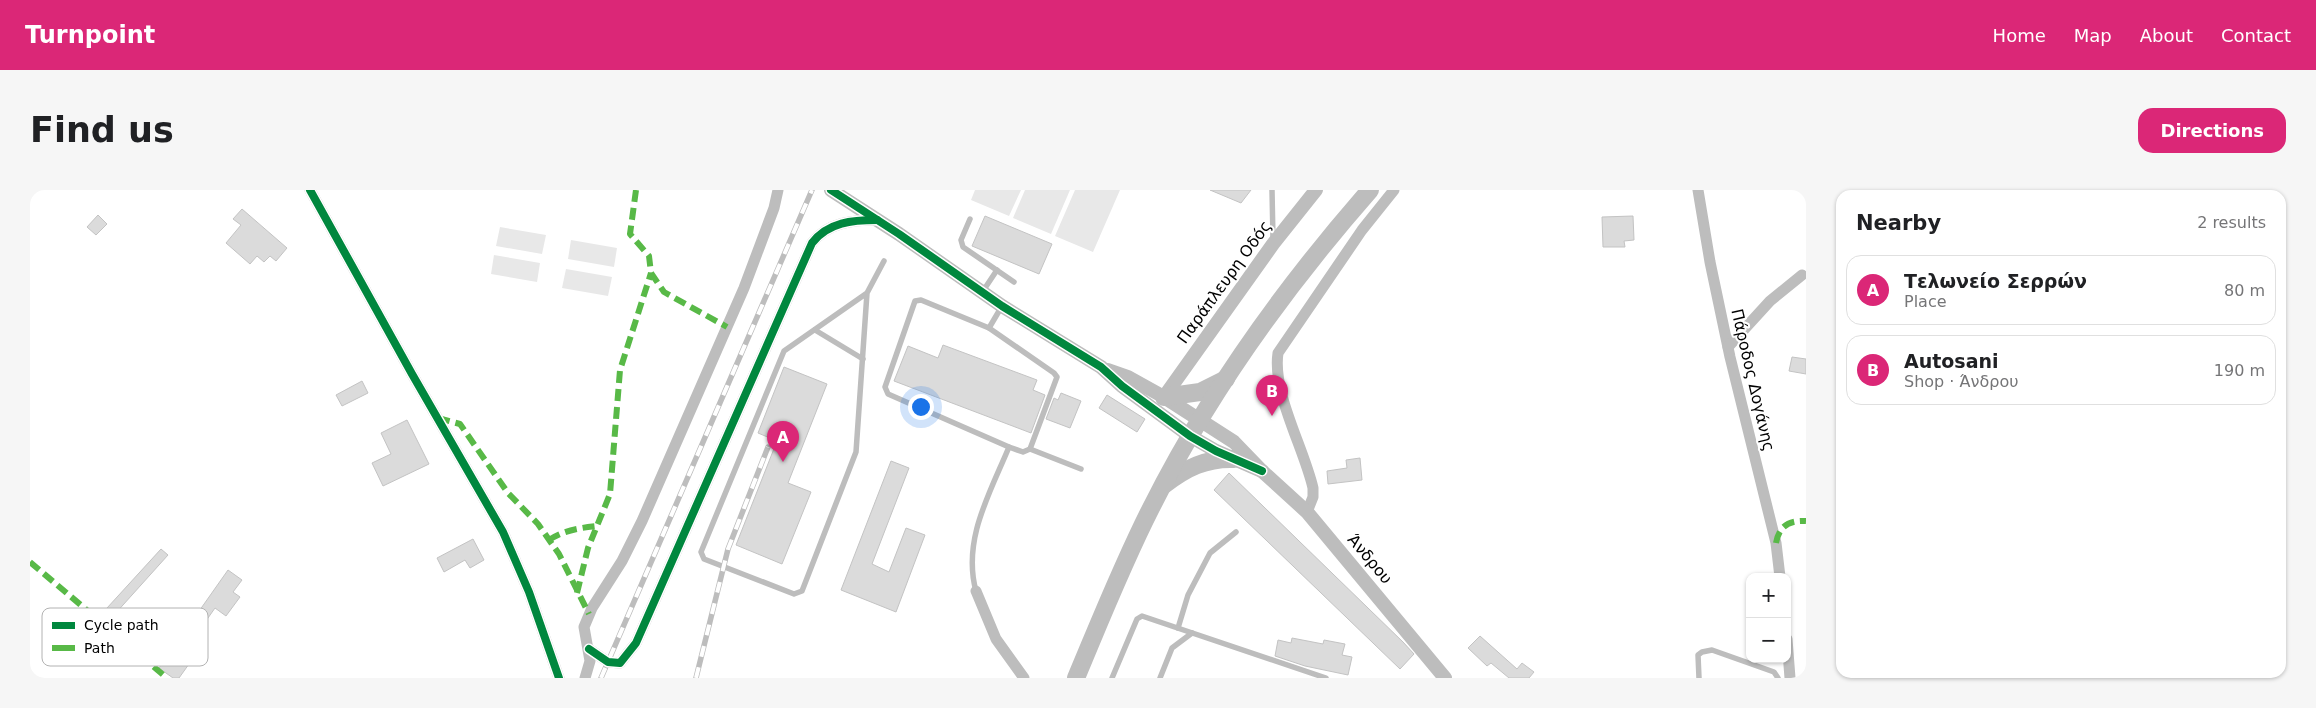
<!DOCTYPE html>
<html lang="en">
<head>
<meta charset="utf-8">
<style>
	body { margin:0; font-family:"DejaVu Sans",sans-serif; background:#f6f6f6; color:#202124 }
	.controls { position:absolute; right:15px; bottom:15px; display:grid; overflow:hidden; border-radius:10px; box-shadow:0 1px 4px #0004 }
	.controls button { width:45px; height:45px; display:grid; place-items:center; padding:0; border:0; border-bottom:1px solid #e0e0e0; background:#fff; color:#202124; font:25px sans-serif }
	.you { position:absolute; left:890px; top:216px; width:18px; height:18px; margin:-12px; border:4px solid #fff; border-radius:50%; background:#1a73e8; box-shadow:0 0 0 8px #1a73e833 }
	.badge { display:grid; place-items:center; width:32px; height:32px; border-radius:50%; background:#db2777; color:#fff; font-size:16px; font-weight:700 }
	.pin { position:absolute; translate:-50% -41px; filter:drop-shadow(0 1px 2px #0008) }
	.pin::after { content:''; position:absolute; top:26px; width:18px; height:15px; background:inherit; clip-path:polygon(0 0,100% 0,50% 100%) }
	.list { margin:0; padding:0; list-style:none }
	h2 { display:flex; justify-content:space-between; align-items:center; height:65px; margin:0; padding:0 20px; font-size:21px }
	h2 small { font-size:16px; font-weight:400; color:#757577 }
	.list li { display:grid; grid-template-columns:32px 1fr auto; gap:15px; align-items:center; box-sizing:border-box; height:70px; margin:0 10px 10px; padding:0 10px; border:1px solid #e0e0e0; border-radius:15px }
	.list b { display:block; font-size:19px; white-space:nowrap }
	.list p { margin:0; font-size:16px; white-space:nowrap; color:#757577 }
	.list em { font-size:16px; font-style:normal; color:#757577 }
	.map { position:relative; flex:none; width:1776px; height:488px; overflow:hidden; border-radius:15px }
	header { display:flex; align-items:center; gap:30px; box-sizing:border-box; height:70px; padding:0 25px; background:#db2777; color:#fff }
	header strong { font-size:24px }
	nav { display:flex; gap:28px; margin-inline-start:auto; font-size:18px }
	.intro { display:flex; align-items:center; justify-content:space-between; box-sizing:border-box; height:120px; padding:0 30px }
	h1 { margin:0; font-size:35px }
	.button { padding:12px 22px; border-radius:15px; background:#db2777; color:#fff; font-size:18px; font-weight:700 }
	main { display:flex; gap:30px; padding:0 30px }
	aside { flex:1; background:#fff; border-radius:15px; box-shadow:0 1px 4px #0004 }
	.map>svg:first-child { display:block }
	.green { fill:#e8e8e8 }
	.building { fill:#dbdbdb; stroke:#c3c3c3 }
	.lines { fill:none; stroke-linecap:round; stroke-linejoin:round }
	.service { stroke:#bdbdbd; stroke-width:5.5 }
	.minor { stroke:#bdbdbd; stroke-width:11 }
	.tertiary { stroke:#bdbdbd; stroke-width:14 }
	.primary { stroke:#bdbdbd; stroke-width:18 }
	.rail-casing { stroke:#bdbdbd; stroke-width:5.5 }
	.rail { stroke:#fff; stroke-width:4; stroke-dasharray:11; stroke-linecap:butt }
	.quiet { stroke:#58b947; stroke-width:6; stroke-dasharray:12 6; stroke-linecap:butt }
	.cycleway-casing { stroke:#fff; stroke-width:11 }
	.cycleway { stroke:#00873e; stroke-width:8 }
	.labels { text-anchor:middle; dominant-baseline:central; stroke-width:4; stroke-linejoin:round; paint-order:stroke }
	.street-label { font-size:16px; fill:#000; stroke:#fff }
	.key { fill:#fff; stroke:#b2b2b2; stroke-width:1 }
	.key-label { font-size:14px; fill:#000 }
</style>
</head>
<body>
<header>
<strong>Turnpoint</strong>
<nav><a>Home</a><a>Map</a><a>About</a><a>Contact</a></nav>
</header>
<div class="intro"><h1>Find us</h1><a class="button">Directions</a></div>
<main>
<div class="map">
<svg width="1776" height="488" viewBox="0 0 1776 488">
	<rect width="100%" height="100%" fill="#fff"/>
	<g class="green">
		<path d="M945,0H991L979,26L941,10Z"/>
		<path d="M995,0H1040L1021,44L983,28Z"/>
		<path d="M1045,0H1090L1063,62L1025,46Z"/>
		<path d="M470,37L516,45L512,64L466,56Z"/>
		<path d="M541,50L587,58L584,77L538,69Z"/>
		<path d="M464,65L510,73L507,92L461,84Z"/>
		<path d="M536,79L582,87L578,106L532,98Z"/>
	</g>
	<g class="building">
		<path d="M1180,0H1221L1211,13Z"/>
		<path d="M212,19L257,58L246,71L240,66L234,72L227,66L220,74L196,53L211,35L203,29Z"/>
		<path d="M68,25L77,34L66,45L57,37Z"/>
		<path d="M955,26L1022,54L1009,84L942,56Z"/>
		<path d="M1603,26L1604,50L1594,51L1595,57H1573L1572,27Z"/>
		<path d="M913,155L1007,190L1003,200L1015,205L1001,243L864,191L878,156L908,168Z"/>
		<path d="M1762,167L1776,169V184L1759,181Z"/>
		<path d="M754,177L797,194L758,293L781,302L752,374L706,355L747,251L728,243Z"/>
		<path d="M332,191L338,203L312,216L306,205Z"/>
		<path d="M1031,203L1051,211L1040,238L1016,229L1024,208L1028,210Z"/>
		<path d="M1077,205L1115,229L1107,242L1069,218Z"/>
		<path d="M377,230L399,274L353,296L342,273L361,264L351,243Z"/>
		<path d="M1330,268L1332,290L1298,294L1297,281L1317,278L1316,270Z"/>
		<path d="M861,271L879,278L842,374L859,382L876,338L895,345L866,422L811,400Z"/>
		<path d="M1199,283L1373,452L1384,464L1370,479L1184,300Z"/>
		<path d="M443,349L454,370L440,378L435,370L414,382L407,368Z"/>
		<path d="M131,359L138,365L84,425L77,418Z"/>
		<path d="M198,380L212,390L203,402L210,407L196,426L185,418L150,468L159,474L149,488H143L129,478Z"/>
		<path d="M1450,446L1487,479L1492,473L1504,482L1499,488H1479L1461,473L1457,476L1438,458Z"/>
		<path d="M1262,448L1293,454L1294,450L1315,454L1312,465L1322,467L1318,485L1275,476L1245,466L1248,450L1261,453Z"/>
	</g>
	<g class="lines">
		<g class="service">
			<path d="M1242,0L1243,49"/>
			<path d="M940,29L931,50L933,57L984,92"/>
			<path d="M953,101L967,80"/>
			<path d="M837,103L754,161L671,362L674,369L764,404L772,401L826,262L837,103L854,71"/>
			<path d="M959,138L1024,183L1027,187L1000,259L993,262L979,257"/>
			<path d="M785,140L833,169"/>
			<path d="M1000,259L1051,279"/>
			<path d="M946,401C932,350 960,303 979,257L858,204L855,197L885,111L891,110L959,138L972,116"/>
			<path d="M1148,438L1158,405L1180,363L1206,342"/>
			<path d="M1082,488L1107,429L1112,426L1296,488"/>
			<path d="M1130,488L1142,458L1162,443"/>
			<path d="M1669,488L1668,465L1672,462L1682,460L1744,482L1748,488"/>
		</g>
		<g class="minor">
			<path d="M280,0L382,184L473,342L499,402L529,488"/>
			<path d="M1668,0L1680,72L1700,167L1746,353L1750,387"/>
			<path d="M1698,157L1740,111L1772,85"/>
			<path d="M1277,322L1283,307V298C1274,258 1242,203 1248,163L1332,40L1364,0"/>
			<path d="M946,401L966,449L994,488"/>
			<path d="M1757,449L1760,488"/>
			<path d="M559,459L578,472L590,473L606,453L782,53C798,32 823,30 847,30"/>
			<path d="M555,488L560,471L554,437L562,418L592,371L612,331L714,98L744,18L748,0"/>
		</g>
		<g class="tertiary">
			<path d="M801,0L869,44L972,116L1071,177L1092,196L1160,246L1186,261L1232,281"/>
			<path d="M1078,180L1098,187L1134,207L1204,252L1232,281L1277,322L1415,488"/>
			<path d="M1134,207L1243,54L1286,0"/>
		</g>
		<g class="primary">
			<path d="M1134,207L1170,202L1196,189"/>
			<path d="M1134,295C1156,278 1176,268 1204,269"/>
			<path d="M1046,488C1070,431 1093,373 1121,318C1179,202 1255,97 1340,0"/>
		</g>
		<defs>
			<g id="rail">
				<path d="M571,488L782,0"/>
				<path d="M666,488L698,359L738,257"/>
			</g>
		</defs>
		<use href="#rail" class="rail-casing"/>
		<use href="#rail" class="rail"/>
		<g class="quiet">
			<path d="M606,0L600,44L619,66L621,83L634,102L697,137"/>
			<path d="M408,228L430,234L478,303L508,334L529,364L559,424"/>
			<path d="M519,350C534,340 550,338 567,336"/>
			<path d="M1746,353C1749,336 1759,330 1776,331"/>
			<path d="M0,372L137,488"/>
			<path d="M547,403L558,358L580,304L590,180L621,83"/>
		</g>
		<defs>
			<g id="cycleway">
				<path d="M280,0L382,184L473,342L499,402L529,488"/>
				<path d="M801,0L869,44L972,116L1071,177L1092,196L1160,246L1186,261L1232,281"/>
				<path d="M559,459L578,472L590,473L606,453L782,53C798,32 823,30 847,30"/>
			</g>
		</defs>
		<use href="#cycleway" class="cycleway-casing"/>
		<use href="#cycleway" class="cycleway"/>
	</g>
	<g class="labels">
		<g class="street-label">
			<text transform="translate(1194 92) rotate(-54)">Παράπλευρη Οδός</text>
			<text transform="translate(1723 190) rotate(77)">Πάροδος Δογάνης</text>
			<text transform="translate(1340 369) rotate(50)">Άνδρου</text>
		</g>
	</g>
	<rect x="12" y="418" width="166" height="58" rx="8" class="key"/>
	<rect x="22" y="432" width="23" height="7" fill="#00873e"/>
	<rect x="22" y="455" width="23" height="6" fill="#58b947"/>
	<g class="key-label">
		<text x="54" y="440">Cycle path</text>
		<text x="54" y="463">Path</text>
	</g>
</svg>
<div class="controls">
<button>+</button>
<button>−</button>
</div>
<div class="you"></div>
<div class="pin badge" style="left:753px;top:272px">A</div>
<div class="pin badge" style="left:1242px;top:226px">B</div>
</div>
<aside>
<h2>Nearby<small>2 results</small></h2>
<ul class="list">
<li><span class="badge">A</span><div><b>Τελωνείο Σερρών</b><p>Place</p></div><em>80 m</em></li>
<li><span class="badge">B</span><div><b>Autosani</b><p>Shop · Άνδρου</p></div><em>190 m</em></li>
</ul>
</aside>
</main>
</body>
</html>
